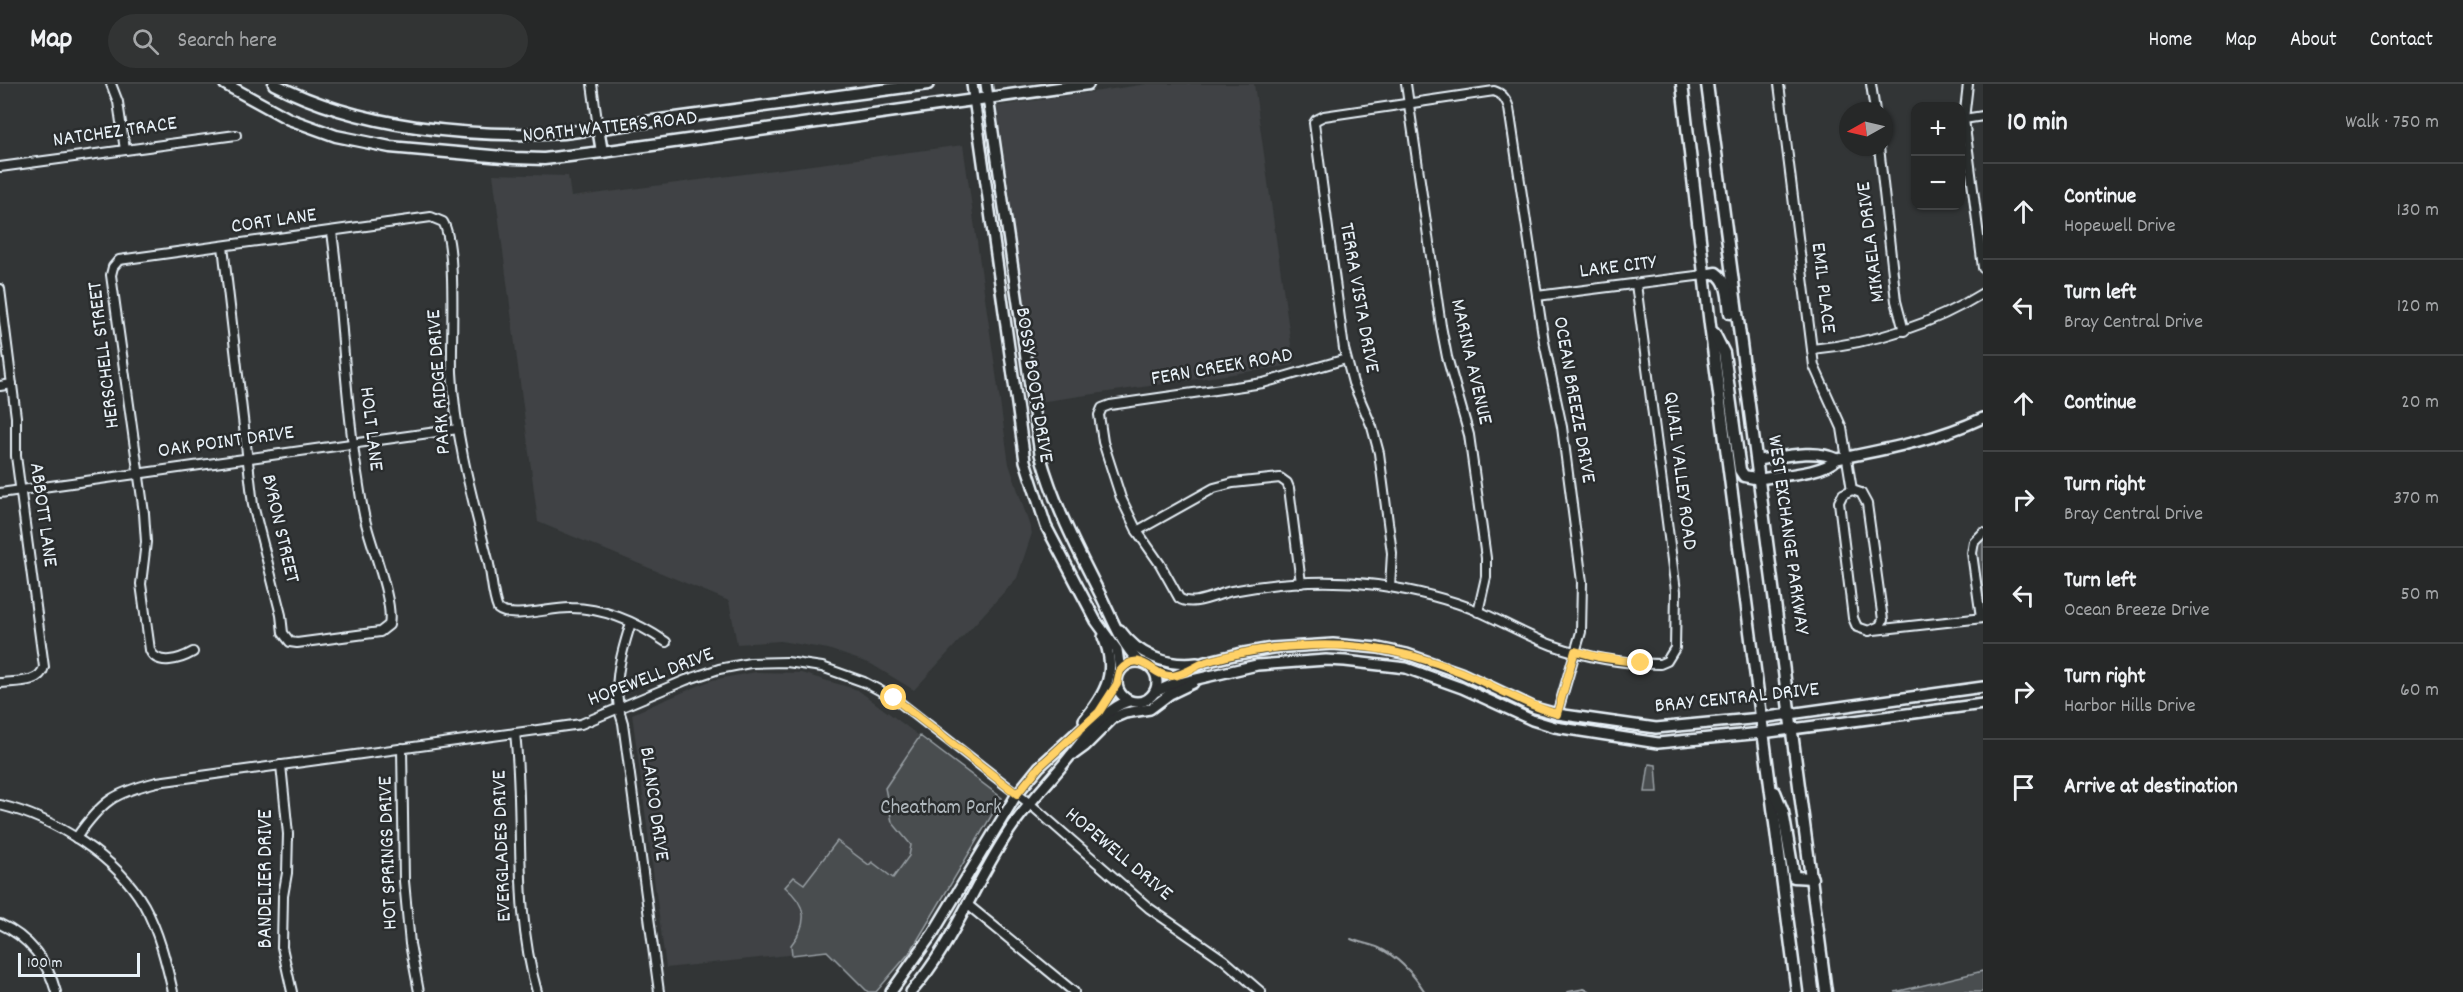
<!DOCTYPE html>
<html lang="en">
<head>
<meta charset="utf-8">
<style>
	body { margin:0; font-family:Dekko,sans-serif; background:#323434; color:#f1f3f6 }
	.controls { position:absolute; right:18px; top:18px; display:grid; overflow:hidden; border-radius:12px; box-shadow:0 2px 4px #0004 }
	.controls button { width:54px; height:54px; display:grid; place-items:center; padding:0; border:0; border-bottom:2px solid #424445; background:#262828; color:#f1f3f6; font:30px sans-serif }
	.compass { position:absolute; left:1839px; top:18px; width:54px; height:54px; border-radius:50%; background:#262828; box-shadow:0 2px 4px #0004; rotate:262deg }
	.scale { position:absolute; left:18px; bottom:15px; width:122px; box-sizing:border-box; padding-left:6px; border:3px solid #e8f1f8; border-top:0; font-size:16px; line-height:21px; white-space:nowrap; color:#e8f1f8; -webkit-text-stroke:4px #2a2d2e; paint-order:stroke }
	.stop { position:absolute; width:18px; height:18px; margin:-14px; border:4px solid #ffd166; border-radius:50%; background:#fff }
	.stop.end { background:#ffd166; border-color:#fff; box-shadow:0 2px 6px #0008 }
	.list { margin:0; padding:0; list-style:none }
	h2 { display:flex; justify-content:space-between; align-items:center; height:78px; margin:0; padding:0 24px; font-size:26px }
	h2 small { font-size:20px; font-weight:400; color:#a4a6a8 }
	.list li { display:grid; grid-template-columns:39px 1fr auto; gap:18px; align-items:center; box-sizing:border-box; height:96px; padding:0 24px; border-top:2px solid #424445 }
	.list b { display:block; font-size:22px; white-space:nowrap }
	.list p { margin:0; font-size:20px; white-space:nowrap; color:#a4a6a8 }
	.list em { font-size:20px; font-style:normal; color:#a4a6a8 }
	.icon { flex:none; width:33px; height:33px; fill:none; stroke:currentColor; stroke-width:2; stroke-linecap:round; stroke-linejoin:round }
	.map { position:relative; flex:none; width:1983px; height:908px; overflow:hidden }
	header { display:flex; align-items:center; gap:36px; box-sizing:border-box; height:84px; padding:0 30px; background:#262828; border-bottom:2px solid #424445 }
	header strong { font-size:28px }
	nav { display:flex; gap:33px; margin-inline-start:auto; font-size:21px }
	.search { width:420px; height:54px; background:#323434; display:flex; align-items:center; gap:15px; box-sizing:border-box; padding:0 21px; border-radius:33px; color:#a4a6a8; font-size:22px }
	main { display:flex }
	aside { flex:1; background:#262828 }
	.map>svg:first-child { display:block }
	.built { fill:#3f4244 }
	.green { fill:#494d4f; stroke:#989fa4; stroke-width:1.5 }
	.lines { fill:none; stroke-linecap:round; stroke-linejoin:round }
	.stream { stroke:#9fa5aa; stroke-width:2 }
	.minor-casing { stroke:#e8f1f8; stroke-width:12 }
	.tertiary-casing { stroke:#e8f1f8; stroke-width:14 }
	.secondary-casing { stroke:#e8f1f8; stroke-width:15 }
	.minor { stroke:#2a2d2e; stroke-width:8 }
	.tertiary { stroke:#2a2d2e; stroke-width:9 }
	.secondary { stroke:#2a2d2e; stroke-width:10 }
	.route { stroke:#ffd166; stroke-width:8 }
	.labels { text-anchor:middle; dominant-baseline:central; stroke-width:5; stroke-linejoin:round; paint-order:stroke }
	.street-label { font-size:21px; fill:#e8f1f8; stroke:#2a2d2e }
	.park-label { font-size:21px; fill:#b0b8bd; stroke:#2a2d2e }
</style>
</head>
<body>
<header>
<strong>Map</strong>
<div class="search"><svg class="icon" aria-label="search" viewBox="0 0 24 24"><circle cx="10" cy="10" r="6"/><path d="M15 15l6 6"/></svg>Search here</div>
<nav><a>Home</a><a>Map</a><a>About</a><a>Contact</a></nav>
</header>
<main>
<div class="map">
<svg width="1983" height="908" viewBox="0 0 1983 908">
	<rect width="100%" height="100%" fill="#323536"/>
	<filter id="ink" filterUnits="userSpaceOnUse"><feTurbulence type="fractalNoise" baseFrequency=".0167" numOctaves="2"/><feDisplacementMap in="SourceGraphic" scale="12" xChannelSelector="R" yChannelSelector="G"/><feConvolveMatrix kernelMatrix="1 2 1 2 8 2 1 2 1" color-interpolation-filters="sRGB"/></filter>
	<g filter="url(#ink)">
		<g class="built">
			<path d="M1147,0H1254L1294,281L1039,318L997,22Z"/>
			<path d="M963,61L1009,380L1032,449L1017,494L914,606L871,580L828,565L780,557L737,560L729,517L538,438L493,90L568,92L571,113Z"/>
			<path d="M756,588L801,589L858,606L1002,714L876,908H868L826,867L666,884L632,630L712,596Z"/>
		</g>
		<g class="green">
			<path d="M1983,456V518L1976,466L1978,460Z"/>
			<path d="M920,652L1002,714L911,867L876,908H868L827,867L792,871L791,861C809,839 807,821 785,803L794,793L804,800L837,757L869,781L872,778L893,794L909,772L911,761L892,738L885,704Z"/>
			<path d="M1649,680L1656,681L1658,708H1645Z"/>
			<path d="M1983,887V908H1895Z"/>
		</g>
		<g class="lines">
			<g class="stream">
				<path d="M1351,855C1360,859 1371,860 1379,864C1398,873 1414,891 1425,908"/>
				<path d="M1568,908L1584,905L1591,908"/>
			</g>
			<defs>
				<g id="minor">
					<path d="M111,0L118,18L125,66"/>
					<path d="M592,0L598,44"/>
					<path d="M1406,0L1441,242L1447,273L1469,351L1486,474V493L1478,528"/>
					<path d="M1779,0L1814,282L1842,344L1852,406"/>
					<path d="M1871,0L1875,27"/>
					<path d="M1968,0L1964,35L1983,184"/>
					<path d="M1964,35L1983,32"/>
					<path d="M1879,63L1896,217L1904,247"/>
					<path d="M0,83L236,51"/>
					<path d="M223,162L253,421L281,531L283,549L290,558L297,559L380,548L389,541C394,519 373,466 367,443C362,426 360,407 357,389C344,309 343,228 332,148"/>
					<path d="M1537,212L1704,191"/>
					<path d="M1812,265C1873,259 1930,242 1983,209"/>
					<path d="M1346,275L1263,299L1110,321L1102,324L1099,331L1103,358L1121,414L1137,447L1160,480L1179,514C1192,524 1217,510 1232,507C1279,498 1329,495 1377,501C1411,506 1446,514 1478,527C1503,538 1527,552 1552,561C1586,573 1624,580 1660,580L1667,577L1675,564L1676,507L1636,200"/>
					<path d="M0,302L12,300"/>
					<path d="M1852,406L1861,409L1867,420L1883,536L1880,542L1869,547L1857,543L1853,534L1839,418L1843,410Z"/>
					<path d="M0,409L458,345"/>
					<path d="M1137,447L1214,404L1233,399L1280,394L1287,399L1289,404L1301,499"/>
					<path d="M1390,503L1392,469L1379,369L1372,343L1353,299L1344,265L1314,39L1316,36L1324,32L1494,7C1503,10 1506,15 1509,24L1544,258L1562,343L1582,498L1581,548L1557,630"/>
					<path d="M1981,534L1972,469L1974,458L1983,449"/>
					<path d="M631,539C620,573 611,605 623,639L659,908"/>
					<path d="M1874,546L1983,534"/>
					<path d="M193,568C181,575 157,583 150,566L141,500L146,458L144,429L111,191L113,183L119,176L431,133L443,138C457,161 451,256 452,288C455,353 472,413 488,476C492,491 492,511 498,525C511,536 553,523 571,524C604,524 638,539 666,558"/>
					<path d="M0,599C15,597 40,600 44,583L16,372V333L0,205"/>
					<path d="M515,649C525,737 512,820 537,908"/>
					<path d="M402,664L404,797L410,860L419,908"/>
					<path d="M281,681L288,750L287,789L283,812L282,863L292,908"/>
					<path d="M0,721C54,734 116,772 144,821C159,848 166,878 173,908"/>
					<path d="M76,754C102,717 113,709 157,698L581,640L686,596L719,585L750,579L787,578L822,583L864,598L894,614L1030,720L1149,824L1224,876L1261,908"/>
					<path d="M968,821L1074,908"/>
					<path d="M0,840C29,853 48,878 56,908"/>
				</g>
				<g id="tertiary">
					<path d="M972,0L1025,377L1046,442L1096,537L1117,566L1120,587"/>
					<path d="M986,0L1040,370C1054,421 1078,467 1102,514C1113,537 1121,559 1139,578"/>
					<path d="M1758,376C1781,373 1815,364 1837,375"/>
					<path d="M1760,395C1781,391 1822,390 1837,375C1887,365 1936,356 1983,334"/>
					<path d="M1120,546C1138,571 1167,583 1197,579"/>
					<circle cx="1137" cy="598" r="20"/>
					<path d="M1154,586L1173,592L1205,578L1238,570L1272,564L1333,560L1378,564L1407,570L1461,589L1535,624L1557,630L1656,644L1761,634L1983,603"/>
					<path d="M1155,608L1171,601L1257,581L1326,576L1345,577L1406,584L1462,604L1532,636L1555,643L1658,659L1762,649L1983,620"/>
					<path d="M1084,636C1106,609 1118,588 1103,553"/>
					<path d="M1074,670L1085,662L1113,634L1125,629L1150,625L1170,610L1193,599"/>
					<path d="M891,908L933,849L1017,710L1039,683L1099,628L1117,600"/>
					<path d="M911,908C955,859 976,793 1014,740C1031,716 1052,695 1070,672C1087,652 1103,625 1129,617"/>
				</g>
				<g id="secondary">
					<path d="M225,0L289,35L336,52L390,63L514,74L544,75L602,68L1088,0"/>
					<path d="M274,0C359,44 470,54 564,49L928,0"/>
					<path d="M1682,0L1710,241L1797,908"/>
					<path d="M1707,0L1826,908"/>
					<path d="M598,44L602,68"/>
					<path d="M1704,191L1716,189C1729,198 1728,215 1730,229"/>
					<path d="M1714,249L1724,269L1740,386L1744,392L1760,395"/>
					<path d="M1775,708L1783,728L1794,793L1812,794"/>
				</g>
			</defs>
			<use href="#minor" class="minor-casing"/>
			<use href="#tertiary" class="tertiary-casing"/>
			<use href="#secondary" class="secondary-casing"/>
			<use href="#minor" class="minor"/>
			<use href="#tertiary" class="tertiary"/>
			<use href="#secondary" class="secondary"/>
		</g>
	</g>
	<g class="lines" filter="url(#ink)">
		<path class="route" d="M894,614L1017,710L1039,683L1099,628L1117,600L1120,587C1141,562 1152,594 1172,592C1185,591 1195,582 1206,578C1227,571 1251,567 1273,564C1342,557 1395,562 1461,588C1493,601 1523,620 1557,630L1575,567L1598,573L1641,579"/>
	</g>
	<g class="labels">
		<g class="street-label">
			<text transform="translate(610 44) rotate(-6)">NORTH WATTERS ROAD</text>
			<text transform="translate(115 49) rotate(-8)">NATCHEZ TRACE</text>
			<text transform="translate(274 138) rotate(-8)">CORT LANE</text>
			<text transform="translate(1872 158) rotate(-97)">MIKAELA DRIVE</text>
			<text transform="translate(1618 184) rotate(-7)">LAKE CITY</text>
			<text transform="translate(1822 204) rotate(83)">EMIL PLACE</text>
			<text transform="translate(1358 214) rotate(80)">TERRA VISTA DRIVE</text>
			<text transform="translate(105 271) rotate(-97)">HERSCHELL STREET</text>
			<text transform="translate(1470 278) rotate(77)">MARINA AVENUE</text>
			<text transform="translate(1222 284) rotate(-10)">FERN CREEK ROAD</text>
			<text transform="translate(440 298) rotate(-94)">PARK RIDGE DRIVE</text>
			<text transform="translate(1033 301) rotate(81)">BOSSY BOOTS DRIVE</text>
			<text transform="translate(1573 316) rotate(80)">OCEAN BREEZE DRIVE</text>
			<text transform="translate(370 345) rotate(83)">HOLT LANE</text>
			<text transform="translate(226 359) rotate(-8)">OAK POINT DRIVE</text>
			<text transform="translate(1679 387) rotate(83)">QUAIL VALLEY ROAD</text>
			<text transform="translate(42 431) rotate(82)">ABBOTT LANE</text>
			<text transform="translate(279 445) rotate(77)">BYRON STREET</text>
			<text transform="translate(1787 451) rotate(82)">WEST EXCHANGE PARKWAY</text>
			<text transform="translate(651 594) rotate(-21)">HOPEWELL DRIVE</text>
			<text transform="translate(1737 615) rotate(-6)">BRAY CENTRAL DRIVE</text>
			<text transform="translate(653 720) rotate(82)">BLANCO DRIVE</text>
			<text transform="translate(503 762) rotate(-92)">EVERGLADES DRIVE</text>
			<text transform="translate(389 769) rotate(-92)">HOT SPRINGS DRIVE</text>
			<text transform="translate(1118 771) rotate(40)">HOPEWELL DRIVE</text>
			<text transform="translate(267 795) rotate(-90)">BANDELIER DRIVE</text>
		</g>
		<g class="park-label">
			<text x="941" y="725">Cheatham Park</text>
		</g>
	</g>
</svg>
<div class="controls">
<button>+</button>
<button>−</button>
</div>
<svg class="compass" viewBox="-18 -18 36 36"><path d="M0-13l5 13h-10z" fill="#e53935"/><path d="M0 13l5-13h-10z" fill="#a4a6a8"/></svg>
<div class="scale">100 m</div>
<div class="stop" style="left:894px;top:614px"></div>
<div class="stop end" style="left:1641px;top:579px"></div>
</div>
<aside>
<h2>10 min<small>Walk · 750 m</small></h2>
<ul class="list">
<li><svg class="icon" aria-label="ahead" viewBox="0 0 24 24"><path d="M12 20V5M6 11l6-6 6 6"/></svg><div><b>Continue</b><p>Hopewell Drive</p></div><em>130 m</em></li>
<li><svg class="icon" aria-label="left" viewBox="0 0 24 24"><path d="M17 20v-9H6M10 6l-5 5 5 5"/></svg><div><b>Turn left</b><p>Bray Central Drive</p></div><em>120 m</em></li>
<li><svg class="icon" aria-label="ahead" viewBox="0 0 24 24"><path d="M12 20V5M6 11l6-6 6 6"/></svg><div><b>Continue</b></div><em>20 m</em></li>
<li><svg class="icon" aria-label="right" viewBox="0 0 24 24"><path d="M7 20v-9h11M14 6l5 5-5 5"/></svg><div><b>Turn right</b><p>Bray Central Drive</p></div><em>370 m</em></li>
<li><svg class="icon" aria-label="left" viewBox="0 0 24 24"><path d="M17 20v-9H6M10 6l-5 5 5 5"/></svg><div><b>Turn left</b><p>Ocean Breeze Drive</p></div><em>50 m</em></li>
<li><svg class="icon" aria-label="right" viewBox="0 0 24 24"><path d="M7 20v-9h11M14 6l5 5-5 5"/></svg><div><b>Turn right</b><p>Harbor Hills Drive</p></div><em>60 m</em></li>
<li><svg class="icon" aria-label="arrive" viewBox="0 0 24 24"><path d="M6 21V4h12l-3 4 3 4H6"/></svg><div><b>Arrive at destination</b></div></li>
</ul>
</aside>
</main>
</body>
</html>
